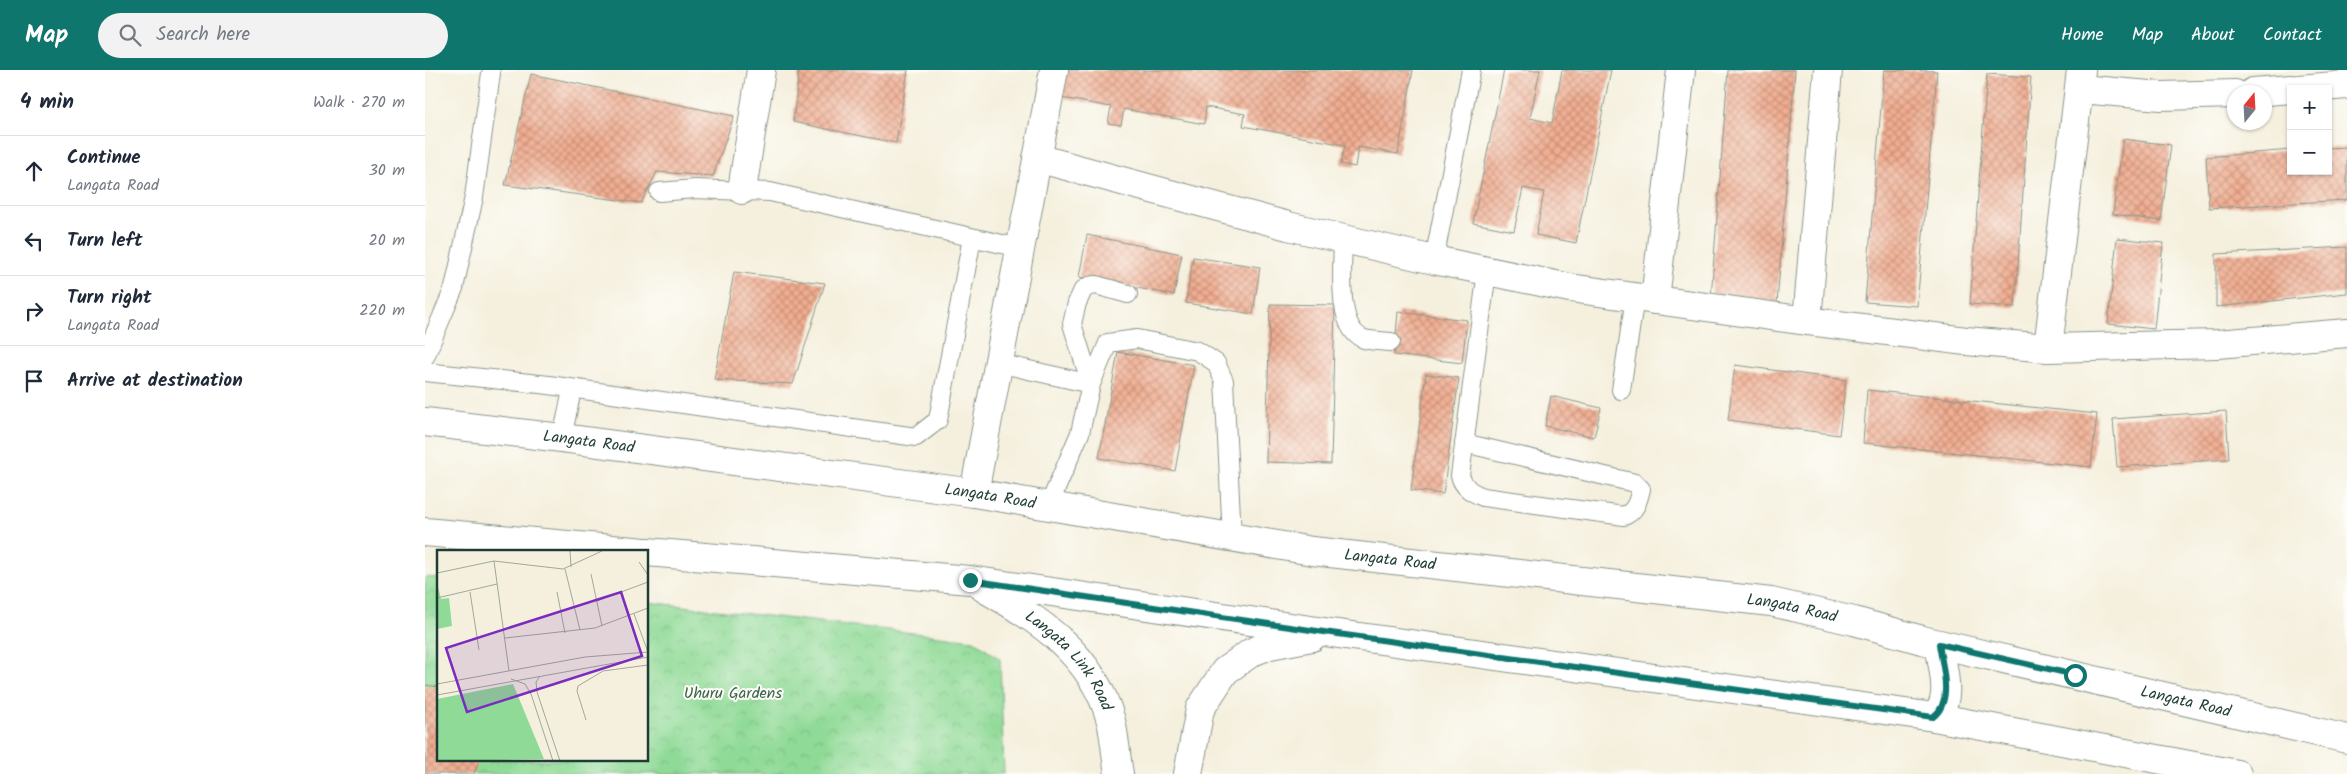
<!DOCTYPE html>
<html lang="en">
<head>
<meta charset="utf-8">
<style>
	body { margin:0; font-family:Kalam,sans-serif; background:#f2f2f3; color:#1f2937 }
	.controls { position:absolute; right:15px; top:15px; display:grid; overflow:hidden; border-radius:0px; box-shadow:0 1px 4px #0004 }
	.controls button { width:45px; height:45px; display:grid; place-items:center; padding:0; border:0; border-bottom:1px solid #e0e1e3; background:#fff; color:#1f2937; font:25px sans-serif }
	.compass { position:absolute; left:1802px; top:15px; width:45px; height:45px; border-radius:50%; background:#fff; box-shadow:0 1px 4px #0004; rotate:18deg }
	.stop { position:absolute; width:15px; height:15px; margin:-11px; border:4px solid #0f766e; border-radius:50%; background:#fff }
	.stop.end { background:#0f766e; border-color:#fff; box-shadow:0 1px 5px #0008 }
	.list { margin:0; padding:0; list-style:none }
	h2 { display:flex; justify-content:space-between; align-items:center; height:65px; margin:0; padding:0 20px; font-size:21px }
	h2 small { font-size:16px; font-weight:400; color:#747a83 }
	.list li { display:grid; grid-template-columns:32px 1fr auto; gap:15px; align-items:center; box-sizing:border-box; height:70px; padding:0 20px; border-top:1px solid #e0e1e3 }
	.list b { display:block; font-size:19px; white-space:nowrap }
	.list p { margin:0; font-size:16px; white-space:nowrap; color:#747a83 }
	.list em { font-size:16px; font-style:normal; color:#747a83 }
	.icon { flex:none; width:28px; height:28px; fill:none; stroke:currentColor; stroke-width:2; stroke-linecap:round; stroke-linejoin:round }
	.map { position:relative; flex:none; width:1922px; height:704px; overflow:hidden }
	header { display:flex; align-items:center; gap:30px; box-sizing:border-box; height:70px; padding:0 25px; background:#0f766e; color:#fff }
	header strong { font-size:24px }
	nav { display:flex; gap:28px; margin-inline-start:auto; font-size:18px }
	.search { width:350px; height:45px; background:#f2f2f3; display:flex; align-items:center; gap:12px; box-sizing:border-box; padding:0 18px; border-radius:28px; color:#747a83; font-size:19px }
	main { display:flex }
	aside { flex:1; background:#fff }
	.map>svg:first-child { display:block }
	.park { fill:url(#park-crowns); stroke:#578c65 }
	.building { fill:url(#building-cross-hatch) }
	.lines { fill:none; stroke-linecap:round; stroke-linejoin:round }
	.lane-casing { stroke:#8a9689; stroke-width:20 }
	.street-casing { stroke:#8a9689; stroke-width:30 }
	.secondary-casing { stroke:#8a9689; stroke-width:30 }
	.lane { stroke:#fff; stroke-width:18 }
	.street { stroke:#fff; stroke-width:28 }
	.secondary { stroke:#fff; stroke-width:28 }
	.route { stroke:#0f766e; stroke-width:6 }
	.labels { text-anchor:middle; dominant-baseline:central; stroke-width:4; stroke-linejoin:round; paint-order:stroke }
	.street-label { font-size:16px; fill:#1f3d34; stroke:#fdfcf7 }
	.park-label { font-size:16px; fill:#3b644c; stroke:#fdfcf7 }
	.inset-road { fill:none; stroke:#9fa89a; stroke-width:1 }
	.view { fill:#7b2cbf; fill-opacity:0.15; stroke:#7b2cbf; stroke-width:2.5 }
	.inset-edge { fill:none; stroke:#1f3d34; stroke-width:2.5 }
</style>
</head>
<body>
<header>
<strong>Map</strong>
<div class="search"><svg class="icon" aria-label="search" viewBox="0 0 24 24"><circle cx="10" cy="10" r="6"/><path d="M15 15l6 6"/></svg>Search here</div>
<nav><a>Home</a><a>Map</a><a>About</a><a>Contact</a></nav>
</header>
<main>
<aside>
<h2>4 min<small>Walk · 270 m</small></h2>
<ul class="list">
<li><svg class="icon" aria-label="ahead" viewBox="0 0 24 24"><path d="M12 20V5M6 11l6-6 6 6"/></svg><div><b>Continue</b><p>Langata Road</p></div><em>30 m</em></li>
<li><svg class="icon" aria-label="left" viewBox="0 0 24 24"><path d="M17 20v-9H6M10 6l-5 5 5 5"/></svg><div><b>Turn left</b></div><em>20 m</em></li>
<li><svg class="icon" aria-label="right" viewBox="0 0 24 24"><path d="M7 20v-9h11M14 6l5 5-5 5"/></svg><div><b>Turn right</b><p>Langata Road</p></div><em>220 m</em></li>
<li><svg class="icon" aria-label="arrive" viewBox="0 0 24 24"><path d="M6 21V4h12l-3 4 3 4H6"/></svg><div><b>Arrive at destination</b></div></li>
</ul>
</aside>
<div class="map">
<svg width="1922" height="704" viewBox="0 0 1922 704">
	<defs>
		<pattern id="park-crowns" width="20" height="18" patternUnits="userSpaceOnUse" patternTransform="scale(1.25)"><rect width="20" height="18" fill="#8fda96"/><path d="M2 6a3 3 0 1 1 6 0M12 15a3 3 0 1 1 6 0" fill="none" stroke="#7bbc82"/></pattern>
		<pattern id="building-cross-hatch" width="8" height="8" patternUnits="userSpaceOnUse" patternTransform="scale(1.25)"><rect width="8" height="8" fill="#f2ad91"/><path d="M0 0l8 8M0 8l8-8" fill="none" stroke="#c38e77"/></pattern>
	</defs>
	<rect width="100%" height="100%" fill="#fdfcf7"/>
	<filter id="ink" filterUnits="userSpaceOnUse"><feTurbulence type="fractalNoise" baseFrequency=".02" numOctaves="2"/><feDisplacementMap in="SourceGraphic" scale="10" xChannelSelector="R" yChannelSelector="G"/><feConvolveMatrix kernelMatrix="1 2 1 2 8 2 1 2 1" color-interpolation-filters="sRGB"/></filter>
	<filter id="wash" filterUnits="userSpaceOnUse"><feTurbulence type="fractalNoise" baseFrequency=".0096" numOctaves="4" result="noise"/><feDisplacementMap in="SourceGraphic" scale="20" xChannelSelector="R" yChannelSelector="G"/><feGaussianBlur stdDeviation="1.12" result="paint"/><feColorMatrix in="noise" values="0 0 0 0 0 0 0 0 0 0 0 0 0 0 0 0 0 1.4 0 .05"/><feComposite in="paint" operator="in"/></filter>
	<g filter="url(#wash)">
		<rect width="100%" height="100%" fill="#f5f0de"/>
		<path class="park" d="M0,507L14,508V690H222L223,532L549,570L575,589L579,704H0Z"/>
		<g id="blocks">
			<g class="building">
				<path d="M374,0H483L471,73L368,52Z"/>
				<path d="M642,0H988L973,84L933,77L930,97L916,94L920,75L818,56L820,44L781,37L779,54L699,39L696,55L683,53L686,37L637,28Z"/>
				<path d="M1079,0H1115L1105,48L1127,53L1137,0H1186L1151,173L1111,165L1119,122L1098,118L1089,161L1048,153Z"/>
				<path d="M1303,0H1370L1352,234L1286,228Z"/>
				<path d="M1459,0L1512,1L1492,236L1440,232Z"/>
				<path d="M106,4L309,46L288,106L232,102L216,133L80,115Z"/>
				<path d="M1562,4L1606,7L1590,237L1545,234Z"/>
				<path d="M1698,69L1746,75L1736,151L1688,144Z"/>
				<path d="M1922,77V130L1784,138L1781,87L1866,80V101H1903V78Z"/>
				<path d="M662,165L757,184L749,225L654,207Z"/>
				<path d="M1692,168L1738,173L1729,259L1683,254Z"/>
				<path d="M1922,177V223L1791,237V184Z"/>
				<path d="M768,187L835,197L828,244L761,233Z"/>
				<path d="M309,202L400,213L368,314L289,310Z"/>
				<path d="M845,234L910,235L906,394L841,392Z"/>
				<path d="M973,242L1042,250L1037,293L969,285Z"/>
				<path d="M693,282L769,295L750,401L674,388Z"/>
				<path d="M1310,295L1421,310L1414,365L1303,350Z"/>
				<path d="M1001,304L1034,308L1018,424L986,420Z"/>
				<path d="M1442,320L1672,344L1666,397L1438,373Z"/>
				<path d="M1126,326L1176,338L1169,367L1120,356Z"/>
				<path d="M1801,341L1804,389L1692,397L1688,349Z"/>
				<path d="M0,615L14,617V690H54L49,704H0Z"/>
			</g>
		</g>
	</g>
	<g filter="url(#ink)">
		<use href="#blocks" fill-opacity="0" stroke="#8a9689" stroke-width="1"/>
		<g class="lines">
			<defs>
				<g id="lane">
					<path d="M234,122L270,119L345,122L595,178"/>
					<path d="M918,168C918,193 910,259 939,269C947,271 957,271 966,272"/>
					<path d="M1009,190L1046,0"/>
					<path d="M0,287L29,218L49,127L66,3"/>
					<path d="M573,293L666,314"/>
					<path d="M0,302L124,315L491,367L513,350L547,168"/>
					<path d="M666,314L647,254L652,233L658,220L664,216L671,215L703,224"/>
					<path d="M1196,320L1210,227"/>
					<path d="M137,368L147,320"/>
					<path d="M1039,373L1210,413L1216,419C1213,431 1211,441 1199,446L1058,427C1046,422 1039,418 1035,406L1062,201"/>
					<path d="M624,435L655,363L666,314L683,273L712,269L773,281L791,293L799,311L807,466"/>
				</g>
				<g id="street">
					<path d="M1655,19L1736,26L1810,24"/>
					<path d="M1874,19L1922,15"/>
					<path d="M1828,22L1866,19"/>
					<path d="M612,88L863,156L1009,190L1145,218L1382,251L1541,271L1623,278L1792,274L1922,263"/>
					<path d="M317,120L336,0"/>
					<path d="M1230,230L1256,0"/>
					<path d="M1382,251L1403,0"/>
					<path d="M1623,278L1656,0"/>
					<path d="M549,423L629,0"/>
				</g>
				<g id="secondary">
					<path id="s1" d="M0,352L137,368L549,423L887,481L1346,532L1429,551L1497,570L1922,669"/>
					<path d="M0,462L220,482"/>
					<path d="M222,482L545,510L906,563L1509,647L1812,704"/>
					<path id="s2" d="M559,518C614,550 668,584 686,651C690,668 691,687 694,704"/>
					<path d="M1509,647C1529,631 1517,596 1514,575"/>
					<path d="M763,704L775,639L800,601L827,582L845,575L887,567"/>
				</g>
			</defs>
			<use href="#lane" class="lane-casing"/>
			<use href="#street" class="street-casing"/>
			<use href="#secondary" class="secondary-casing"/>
			<use href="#lane" class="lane"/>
			<use href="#street" class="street"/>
			<use href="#secondary" class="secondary"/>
		</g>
	</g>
	<g class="lines" filter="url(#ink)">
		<path class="route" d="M545,510L906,563L1508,647C1529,631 1517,596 1514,574L1650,605"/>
	</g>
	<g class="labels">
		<g class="street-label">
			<text stroke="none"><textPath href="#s1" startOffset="165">Langata Road</textPath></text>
			<text stroke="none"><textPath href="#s1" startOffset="570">Langata Road</textPath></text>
			<text stroke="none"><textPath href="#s1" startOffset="975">Langata Road</textPath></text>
			<text stroke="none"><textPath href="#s1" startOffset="1380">Langata Road</textPath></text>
			<text stroke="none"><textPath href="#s2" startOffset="114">Langata Link Road</textPath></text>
			<text stroke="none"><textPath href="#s1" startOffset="1785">Langata Road</textPath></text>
		</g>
		<g class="park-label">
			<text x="308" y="623">Uhuru Gardens</text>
		</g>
	</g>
	<g transform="translate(12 480)">
		<rect width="211" height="211" fill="#f5f0de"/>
		<path d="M0,32L4,49L12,48L15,76L0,79Z" fill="#8fda96"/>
		<path d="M76,134L107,209L0,211V149Z" fill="#8fda96"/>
		<path class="inset-road" d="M133,1L134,17M57,11L126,19L165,1M202,12L211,25M128,19L143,80M0,23L57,11L72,121M154,24L165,76M33,42L42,100M120,42L128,83M0,48L60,34M160,51L211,32M197,64L211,102M68,88L158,78L211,58M103,126L99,132L100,142L123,211M74,129L88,134L94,144L116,211M0,134L148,107L211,102M0,145L211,107M149,170L140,141L141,136L166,121L211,115"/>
		<path class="view" d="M184,42L205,106L30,162L9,98Z"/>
		<rect width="211" height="211" class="inset-edge"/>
	</g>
</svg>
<div class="controls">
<button>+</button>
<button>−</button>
</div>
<svg class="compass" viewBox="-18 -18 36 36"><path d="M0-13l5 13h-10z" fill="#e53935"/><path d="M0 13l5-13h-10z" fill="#747a83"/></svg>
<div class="stop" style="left:1650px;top:605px"></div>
<div class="stop end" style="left:545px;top:510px"></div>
</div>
</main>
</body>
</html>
